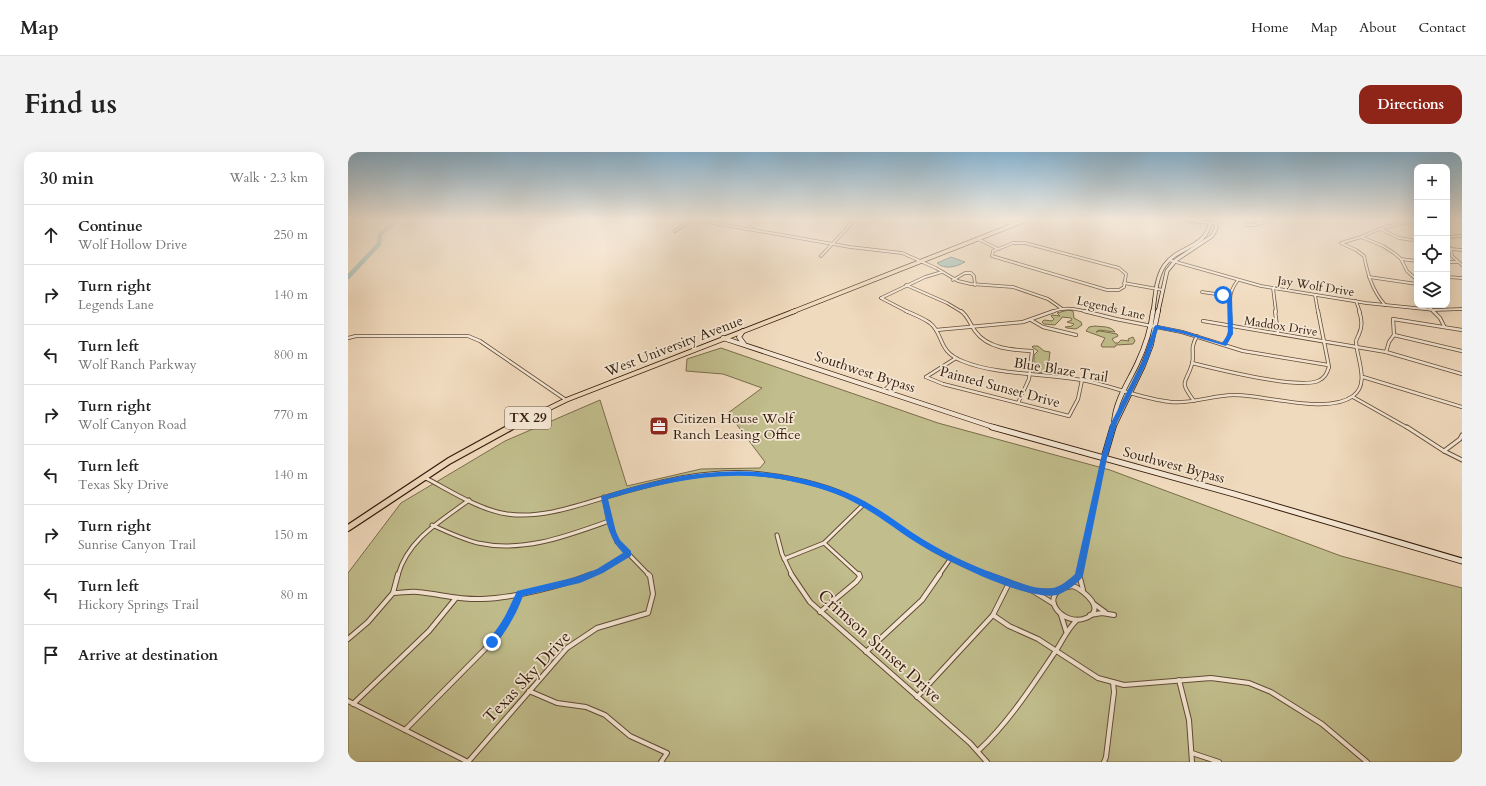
<!DOCTYPE html>
<html lang="en">
<head>
<meta charset="utf-8">
<style>
	body { margin:0; font-family:Cardo,serif; background:#f2f2f2; color:#222 }
	.controls { position:absolute; right:12px; top:12px; display:grid; overflow:hidden; border-radius:8px; box-shadow:0 4px 16px #0002 }
	.controls button { width:36px; height:36px; display:grid; place-items:center; padding:0; border:0; border-bottom:1px solid #e0e0e0; background:#fff; color:#222; font:20px sans-serif }
	.stop { position:absolute; width:12px; height:12px; margin:-9px; border:3px solid #1a73e8; border-radius:50%; background:#fff }
	.stop.end { background:#1a73e8; border-color:#fff; box-shadow:0 1px 4px #0008 }
	.list { margin:0; padding:0; list-style:none }
	h2 { display:flex; justify-content:space-between; align-items:center; height:52px; margin:0; padding:0 16px; font-size:17px }
	h2 small { font-size:13px; font-weight:400; color:#767676 }
	.list li { display:grid; grid-template-columns:26px 1fr auto; gap:12px; align-items:center; box-sizing:border-box; height:60px; padding:0 16px; border-top:1px solid #e0e0e0 }
	.list b { display:block; font-size:15px; white-space:nowrap }
	.list p { margin:0; font-size:13px; white-space:nowrap; color:#767676 }
	.list em { font-size:13px; font-style:normal; color:#767676 }
	.icon { flex:none; width:22px; height:22px; fill:none; stroke:currentColor; stroke-width:2; stroke-linecap:round; stroke-linejoin:round }
	.map { position:relative; flex:none; width:1114px; height:610px; overflow:hidden; border-radius:12px }
	header { display:flex; align-items:center; gap:24px; box-sizing:border-box; height:56px; padding:0 20px; background:#fff; border-bottom:1px solid #e0e0e0 }
	header strong { font-size:19px }
	nav { display:flex; gap:22px; margin-inline-start:auto; font-size:14px }
	.intro { display:flex; align-items:center; justify-content:space-between; box-sizing:border-box; height:96px; padding:0 24px }
	h1 { margin:0; font-size:28px }
	.button { padding:10px 18px; border-radius:12px; background:#8f2418; color:#fff; font-size:14px; font-weight:700 }
	main { display:flex; gap:24px; padding:0 24px }
	aside { flex:1; background:#fff; border-radius:12px; box-shadow:0 4px 16px #0002 }
	.map>svg:first-child { display:block }
	.green { fill:#c1bd8c; stroke:#7a6c4b }
	.water { fill:#9abab5; stroke:#707a71 }
	.lines { fill:none; stroke-linecap:round; stroke-linejoin:round }
	.river { stroke:#9abab5; stroke-width:4.5 }
	.street-far3-casing { stroke:#624b37; stroke-width:3.5 }
	.street-far2-casing { stroke:#624b37; stroke-width:4 }
	.street-far1-casing { stroke:#624b37; stroke-width:5 }
	.street-casing { stroke:#624b37; stroke-width:6 }
	.secondary-far2-casing { stroke:#321b0a; stroke-width:4.5 }
	.secondary-far1-casing { stroke:#321b0a; stroke-width:5.5 }
	.secondary-casing { stroke:#321b0a; stroke-width:7 }
	.primary-far2-casing { stroke:#321b0a; stroke-width:5 }
	.primary-far1-casing { stroke:#321b0a; stroke-width:5.5 }
	.primary-casing { stroke:#321b0a; stroke-width:8 }
	.street-far3 { stroke:#f5e7d4; stroke-width:2 }
	.street-far2 { stroke:#f5e7d4; stroke-width:2.5 }
	.street-far1 { stroke:#f5e7d4; stroke-width:3 }
	.street { stroke:#f5e7d4; stroke-width:4 }
	.secondary-far2 { stroke:#f5e7d4; stroke-width:3 }
	.secondary-far1 { stroke:#f5e7d4; stroke-width:4 }
	.secondary { stroke:#f5e7d4; stroke-width:5 }
	.primary-far2 { stroke:#f0dabd; stroke-width:3.5 }
	.primary-far1 { stroke:#f0dabd; stroke-width:4 }
	.primary { stroke:#f0dabd; stroke-width:5.5 }
	.route { fill:#1a73e8 }
	.labels { text-anchor:middle; dominant-baseline:central; stroke-width:3.5; stroke-linejoin:round; paint-order:stroke }
	.far-street-label { font-size:12px; fill:#321b0a; stroke:#f5e7d4 }
	.shield { fill:#f5e7d4; stroke:#6c5847; stroke-width:1 }
	.shield-label { font-size:13px; font-weight:bold; fill:#321b0a }
	.street-label { font-size:14px; fill:#321b0a; stroke:#f5e7d4 }
	.poi-label { font-size:14px; fill:#321b0a; stroke:#f5e7d4; text-anchor:start }
	.near-street-label { font-size:17px; fill:#321b0a; stroke:#f5e7d4 }
</style>
</head>
<body>
<header>
<strong>Map</strong>
<nav><a>Home</a><a>Map</a><a>About</a><a>Contact</a></nav>
</header>
<div class="intro"><h1>Find us</h1><a class="button">Directions</a></div>
<main>
<aside>
<h2>30 min<small>Walk · 2.3 km</small></h2>
<ul class="list">
<li><svg class="icon" aria-label="ahead" viewBox="0 0 24 24"><path d="M12 20V5M6 11l6-6 6 6"/></svg><div><b>Continue</b><p>Wolf Hollow Drive</p></div><em>250 m</em></li>
<li><svg class="icon" aria-label="right" viewBox="0 0 24 24"><path d="M7 20v-9h11M14 6l5 5-5 5"/></svg><div><b>Turn right</b><p>Legends Lane</p></div><em>140 m</em></li>
<li><svg class="icon" aria-label="left" viewBox="0 0 24 24"><path d="M17 20v-9H6M10 6l-5 5 5 5"/></svg><div><b>Turn left</b><p>Wolf Ranch Parkway</p></div><em>800 m</em></li>
<li><svg class="icon" aria-label="right" viewBox="0 0 24 24"><path d="M7 20v-9h11M14 6l5 5-5 5"/></svg><div><b>Turn right</b><p>Wolf Canyon Road</p></div><em>770 m</em></li>
<li><svg class="icon" aria-label="left" viewBox="0 0 24 24"><path d="M17 20v-9H6M10 6l-5 5 5 5"/></svg><div><b>Turn left</b><p>Texas Sky Drive</p></div><em>140 m</em></li>
<li><svg class="icon" aria-label="right" viewBox="0 0 24 24"><path d="M7 20v-9h11M14 6l5 5-5 5"/></svg><div><b>Turn right</b><p>Sunrise Canyon Trail</p></div><em>150 m</em></li>
<li><svg class="icon" aria-label="left" viewBox="0 0 24 24"><path d="M17 20v-9H6M10 6l-5 5 5 5"/></svg><div><b>Turn left</b><p>Hickory Springs Trail</p></div><em>80 m</em></li>
<li><svg class="icon" aria-label="arrive" viewBox="0 0 24 24"><path d="M6 21V4h12l-3 4 3 4H6"/></svg><div><b>Arrive at destination</b></div></li>
</ul>
</aside>
<div class="map">
<svg width="1114" height="610" viewBox="0 0 1114 610">
	<rect width="100%" height="100%" fill="#f0dabd"/>
	<filter id="stains"><feTurbulence type="fractalNoise" baseFrequency=".005" numOctaves="4"/><feColorMatrix values="0 0 0 0 .2 0 0 0 0 .09 0 0 0 0 .02 0 0 0 .5 -.17"/></filter>
	<radialGradient id="worn" r=".72"><stop offset=".6" stop-color="#630" stop-opacity="0"/><stop offset="1" stop-color="#630" stop-opacity=".3"/></radialGradient>
	<g class="green">
		<path d="M720,158L725,159L726,166L733,170L734,173L728,177L719,176L717,175L724,174L726,172L719,170L724,168L723,166L714,165L713,167L707,173L696,172L694,170L696,168L704,169L706,167L703,164L704,163L712,164L709,161Z"/>
		<path d="M747,174C755,175 763,174 767,180L751,178L748,180L752,179L769,182L770,184L764,187L767,191H770L773,188L781,189L780,187L785,185L787,189L785,192L768,193L767,195H754L753,193L757,186L738,179L741,175Z"/>
		<path d="M685,194H690L696,199L702,200L700,216L703,219L702,222L686,220V203L690,199L684,195Z"/>
		<path d="M373,196L590,271L762,318L993,404L1114,436V610H0V421L53,351L157,289L252,248L279,334L353,317L412,316L417,310L380,261L414,236L375,222L338,219L339,207Z"/>
	</g>
	<path class="water" d="M603,105L617,110C608,115 597,118 589,111Z"/>
	<g class="lines">
		<path class="river" d="M0,125L31,92L32,82L50,68"/>
		<defs>
			<g id="street-far3">
				<path d="M348,68L502,95L554,101L588,116L610,129L623,132L665,135L700,147L713,156"/>
				<path d="M651,68L666,73"/>
				<path d="M905,68L913,71"/>
				<path d="M1060,71L1069,75"/>
				<path d="M898,73H906L923,68"/>
				<path d="M400,77L413,68"/>
				<path d="M1032,77L1051,86L1064,88"/>
				<path d="M327,79L344,68"/>
				<path d="M1013,85L1035,94L1046,101L1053,107L1059,119L1069,128"/>
				<path d="M1099,85L1114,84"/>
				<path d="M630,87L650,97"/>
				<path d="M665,91H677L771,116L778,122L776,135L771,138H759L644,104L645,99Z"/>
				<path d="M1099,92L1103,97L1104,104L1114,113"/>
				<path d="M1103,97L1114,98"/>
				<path d="M473,104L504,71V68"/>
				<path d="M1053,107L1069,109"/>
				<path d="M821,108L913,134L1018,151L1086,158L1114,157"/>
				<path d="M1099,110H1109"/>
				<path d="M1021,125L1069,132"/>
				<path d="M1099,125L1114,126"/>
				<path d="M605,128L617,121H623L626,124L627,133"/>
				<path d="M776,131L815,138"/>
				<path d="M558,133L599,151L614,160"/>
				<path d="M925,136L928,160"/>
				<path d="M854,140L882,144"/>
				<path d="M967,143L970,160"/>
				<path d="M533,146L560,160"/>
				<path d="M533,146L577,125L594,120"/>
				<path d="M1008,149L1012,160"/>
				<path d="M1037,153C1024,138 1020,123 1016,104L1008,98L993,91L1013,85L1031,77L1067,68"/>
				<path d="M1079,153L1086,160"/>
				<path d="M703,160C716,155 726,156 740,160"/>
				<path d="M882,160C882,145 881,140 890,128"/>
			</g>
			<g id="street-far2">
				<path d="M558,159C565,162 575,166 582,171C596,182 589,199 614,209C650,224 700,221 739,229C767,235 794,247 823,250C845,252 865,243 886,243C918,243 979,263 1005,244C1022,232 1009,207 1008,190C1008,187 1010,185 1011,182C1015,174 1014,167 1011,159"/>
				<path d="M613,159C620,164 622,172 627,179C640,197 664,198 684,199L681,227L670,251"/>
				<path d="M736,159L768,167L834,180L895,199L980,213"/>
				<path d="M927,159L930,182"/>
				<path d="M1085,159L1092,166L1096,174"/>
				<path d="M683,168L695,175L728,183"/>
				<path d="M855,169L1038,200L1114,222"/>
				<path d="M588,178L675,170L706,159"/>
				<path d="M1046,183L1114,199"/>
				<path d="M0,186L8,184H120L132,189L218,248"/>
				<path d="M876,193C884,182 883,172 882,159"/>
				<path d="M1038,200L1041,190L1046,183L1045,167L1114,178"/>
				<path d="M844,211C868,217 950,237 970,229C977,226 979,221 981,215L970,159"/>
				<path d="M578,225L595,232L721,264L730,247L734,228"/>
				<path d="M578,225L608,206"/>
				<path d="M1015,225L1114,255"/>
				<path d="M1005,245L1060,276"/>
				<path d="M846,249C830,227 838,233 844,212C847,200 841,198 849,184"/>
			</g>
			<g id="street-far1">
				<path d="M1059,275L1096,299L1114,308"/>
				<path d="M1096,299L1112,287L1114,283"/>
				<path d="M76,325C101,338 131,358 159,362C195,367 231,353 265,343C313,329 364,316 414,322C447,326 481,333 510,349C532,360 552,377 573,390C592,402 620,415 641,423"/>
				<path d="M256,345L261,369L269,390L301,423"/>
				<path d="M84,373C99,380 114,387 130,391C175,401 219,384 261,369"/>
				<path d="M429,383L434,402L444,423"/>
				<path d="M476,391L511,423"/>
				<path d="M436,407L476,391L516,352"/>
				<path d="M50,423C60,387 93,369 121,348"/>
				<path d="M242,423L252,419L280,401"/>
				<path d="M591,423L603,406"/>
				<path d="M731,423L756,306"/>
			</g>
			<g id="street">
				<path d="M443,422L462,450L622,591L639,610"/>
				<path d="M639,422L685,439L706,452"/>
				<path d="M731,422L735,438"/>
				<path d="M720,433L731,424"/>
				<path d="M725,434C736,438 759,458 738,466C713,476 686,439 725,434Z"/>
				<path d="M686,439L708,440"/>
				<path d="M45,441C53,441 62,439 70,440C91,442 112,448 134,447C166,446 213,434 244,422"/>
				<path d="M746,452L757,460"/>
				<path d="M472,460L508,430L512,425L511,422"/>
				<path d="M645,463L661,474L690,487L750,526L776,533L863,526L901,531L923,540L974,572L1019,610"/>
				<path d="M713,463L718,479"/>
				<path d="M742,463L754,461L766,463"/>
				<path d="M0,487L20,470L45,441L50,422"/>
				<path d="M518,500L574,448L592,422"/>
				<path d="M831,528L841,568L844,610"/>
				<path d="M181,539L209,551L238,555L257,563L282,584L319,601L313,610"/>
				<path d="M569,545L645,463L661,431"/>
				<path d="M0,549L120,610"/>
				<path d="M5,552L81,479L108,446"/>
				<path d="M57,578L144,490L160,468L172,442"/>
				<path d="M630,599C660,571 682,537 705,503C714,491 718,478 729,468"/>
				<path d="M844,601L871,610"/>
				<path d="M120,610L219,496L249,476L300,461L305,442L302,424L300,422"/>
				<path d="M756,610L758,605L766,540L765,530"/>
			</g>
			<g id="secondary-far2">
				<path d="M839,68L865,71"/>
				<path d="M805,160C807,145 808,126 816,114C830,93 858,98 863,68"/>
				<path d="M810,160L819,119L828,108L864,84L868,77V68"/>
			</g>
			<g id="secondary-far1">
				<path d="M395,179L391,185L396,192"/>
				<path d="M375,186L648,276"/>
				<path d="M766,269C768,248 780,231 789,212C797,195 803,177 805,159"/>
				<path d="M765,276L795,214L803,193L810,159"/>
			</g>
			<g id="secondary">
				<path d="M644,275L886,342L1114,409"/>
				<path d="M756,306L765,275"/>
			</g>
			<path id="primary-far2" d="M444,160L678,68"/>
			<path id="primary-far1" d="M161,276L218,248L447,159"/>
			<path id="primary" d="M0,376L101,309L163,275"/>
		</defs>
		<use href="#street-far3" class="street-far3-casing"/>
		<use href="#street-far2" class="street-far2-casing"/>
		<use href="#street-far1" class="street-far1-casing"/>
		<use href="#street" class="street-casing"/>
		<use href="#secondary-far2" class="secondary-far2-casing"/>
		<use href="#secondary-far1" class="secondary-far1-casing"/>
		<use href="#secondary" class="secondary-casing"/>
		<use href="#primary-far2" class="primary-far2-casing"/>
		<use href="#primary-far1" class="primary-far1-casing"/>
		<use href="#primary" class="primary-casing"/>
		<use href="#street-far3" class="street-far3"/>
		<use href="#street-far2" class="street-far2"/>
		<use href="#street-far1" class="street-far1"/>
		<use href="#street" class="street"/>
		<use href="#secondary-far2" class="secondary-far2"/>
		<use href="#secondary-far1" class="secondary-far1"/>
		<use href="#secondary" class="secondary"/>
		<use href="#primary-far2" class="primary-far2"/>
		<use href="#primary-far1" class="primary-far1"/>
		<use href="#primary" class="primary"/>
	</g>
	<linearGradient id="sky" x2="0" y2="1"><stop stop-color="#89b6d4"/><stop offset="0.44" stop-color="#f8eee1"/><stop offset="1" stop-color="#f8eee1" stop-opacity="0"/></linearGradient>
	<rect width="1114" height="153" fill="url(#sky)"/>
	<path class="route" d="M875,142L884,144L885,182L878,194L833,181L810,177L800,208L769,271L759,306L735,424C731,431 716,441 709,443C680,450 596,408 571,392C551,380 533,365 513,354C491,341 466,334 442,329C380,316 319,329 260,347L268,380L272,388L283,399V404L255,421L232,431L175,444C168,463 159,478 147,493H140L139,490L140,488C156,470 159,460 169,439L228,425L249,417L275,401C259,384 258,367 253,345L254,344C315,325 377,312 441,324C467,329 495,337 518,350C538,361 556,376 576,388C602,404 632,417 661,427C675,432 689,438 705,436C712,435 722,427 727,422L753,306L763,271L795,208L806,175L808,173L836,179L874,191L880,182L879,145L874,144Z"/>
	<defs>
		<symbol id="office-square" viewBox="-11 -11 22 22"><rect x="-9" y="-9" width="18" height="18" rx="4" fill="#8f2418" stroke="#f5e7d4"/><path d="M-6-3h4V-5.5h4V-3h4V5H-6ZM-1-4.5V-3h2v-1.5ZM-6 0V1H6V0Z" fill="#fff"/></symbol>
	</defs>
	<g fill-rule="evenodd">
		<use href="#office-square" x="300" y="263" width="22" height="22"/>
	</g>
	<g class="labels">
		<g class="far-street-label">
			<text transform="translate(968 134) rotate(9)">Jay Wolf Drive</text>
			<text transform="translate(763 156) rotate(13)">Legends Lane</text>
			<text transform="translate(933 174) rotate(9)">Maddox Drive</text>
		</g>
		<rect class="shield" x="157" y="255" width="46" height="22" rx="3"/>
		<g class="shield-label">
			<text x="180" y="266">TX 29</text>
		</g>
		<g class="street-label">
			<text transform="translate(326 194) rotate(-21)">West University Avenue</text>
			<text transform="translate(713 218) rotate(9)">Blue Blaze Trail</text>
			<text transform="translate(517 220) rotate(18)">Southwest Bypass</text>
			<text transform="translate(652 235) rotate(15)">Painted Sunset Drive</text>
			<text transform="translate(826 313) rotate(15)">Southwest Bypass</text>
		</g>
		<g class="poi-label">
			<text x="325" y="266">Citizen House Wolf<tspan x="325" dy="16">Ranch Leasing Office</tspan></text>
		</g>
		<g class="near-street-label">
			<text transform="translate(532 494) rotate(42)">Crimson Sunset Drive</text>
			<text transform="translate(179 525) rotate(-47)">Texas Sky Drive</text>
		</g>
	</g>
	<rect width="100%" height="100%" filter="url(#stains)"/>
	<rect width="100%" height="100%" fill="url(#worn)"/>
</svg>
<div class="controls">
<button>+</button>
<button>−</button>
<button><svg class="icon" aria-label="locate" viewBox="0 0 24 24"><circle cx="12" cy="12" r="6"/><path d="M12 2v4M12 18v4M2 12h4M18 12h4"/></svg></button>
<button><svg class="icon" aria-label="layers" viewBox="0 0 24 24"><path d="M12 4l9 5-9 5-9-5zM3 14l9 5 9-5"/></svg></button>
</div>
<div class="stop" style="left:875px;top:143px"></div>
<div class="stop end" style="left:144px;top:490px"></div>
</div>
</main>
</body>
</html>
